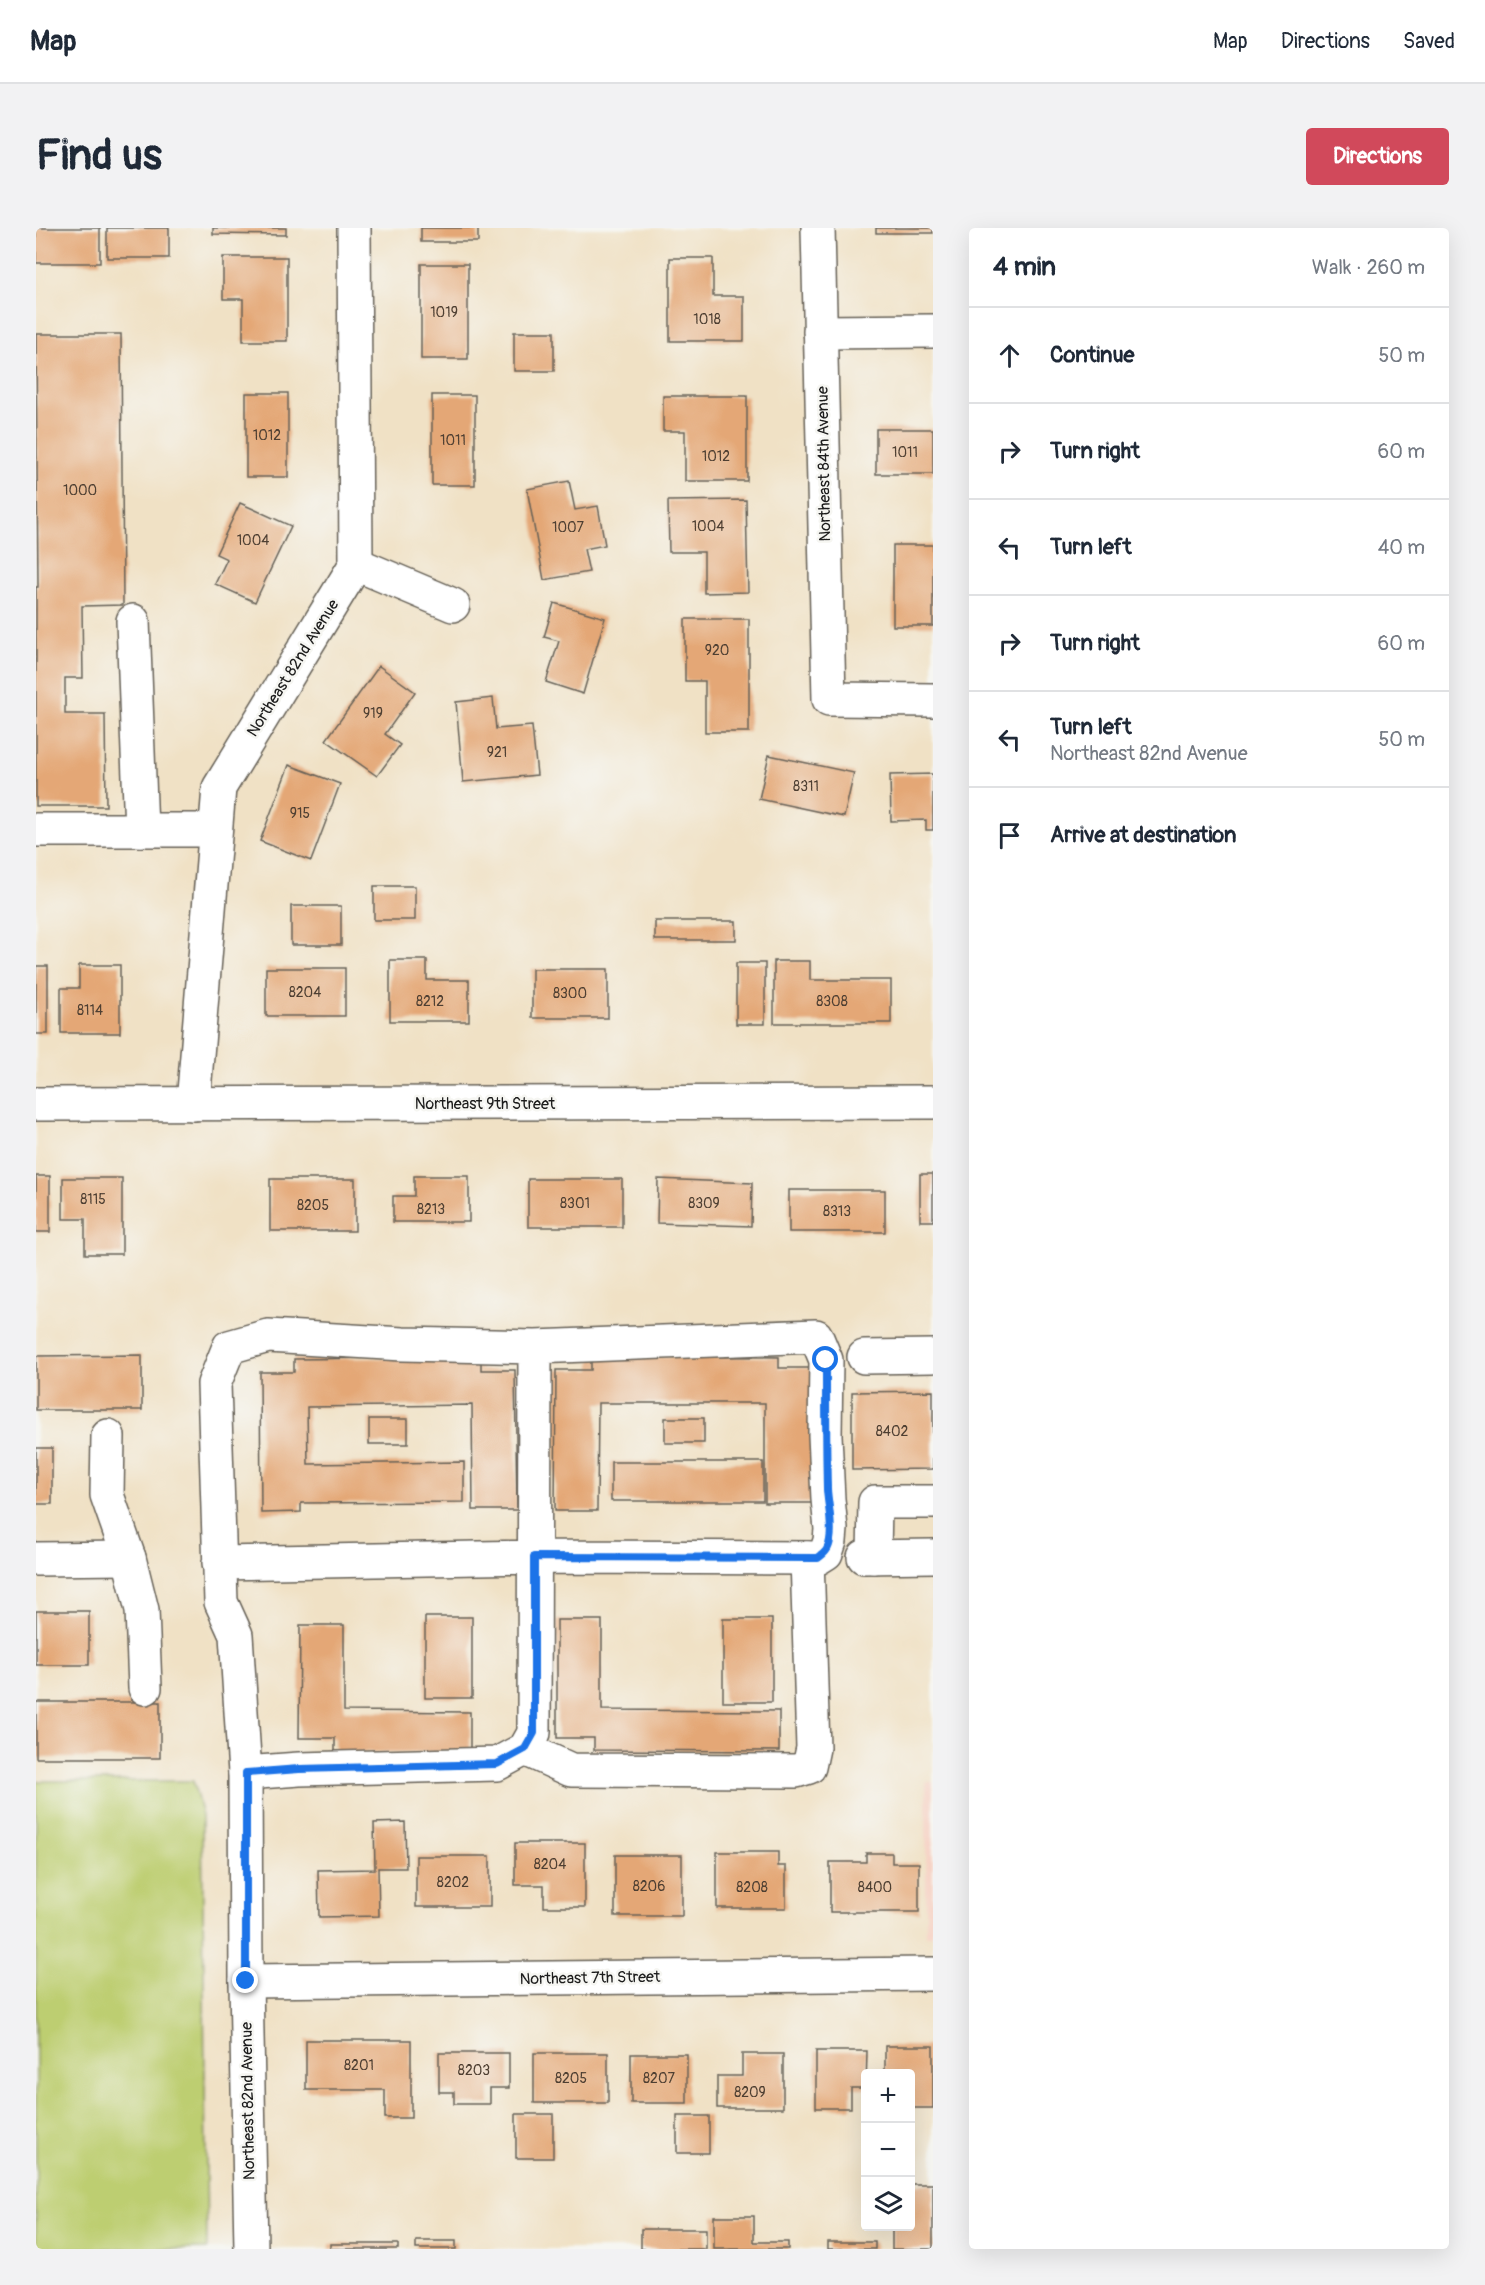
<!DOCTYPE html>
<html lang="en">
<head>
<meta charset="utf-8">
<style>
	body { margin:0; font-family:Pangolin,sans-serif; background:#f2f2f3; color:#1f2937 }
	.controls { position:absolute; right:18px; bottom:18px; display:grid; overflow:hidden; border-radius:6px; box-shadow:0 6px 24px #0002 }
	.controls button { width:54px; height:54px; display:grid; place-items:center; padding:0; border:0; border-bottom:2px solid #e0e1e3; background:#fff; color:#1f2937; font:30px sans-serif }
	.stop { position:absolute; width:18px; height:18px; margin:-14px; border:4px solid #1a73e8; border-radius:50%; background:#fff }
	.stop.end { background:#1a73e8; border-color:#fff; box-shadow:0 2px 6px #0008 }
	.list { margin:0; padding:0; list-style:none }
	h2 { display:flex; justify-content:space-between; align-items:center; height:78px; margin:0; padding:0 24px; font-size:26px }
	h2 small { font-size:20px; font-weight:400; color:#747a83 }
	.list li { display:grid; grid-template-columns:39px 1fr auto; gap:18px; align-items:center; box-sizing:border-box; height:96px; padding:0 24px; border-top:2px solid #e0e1e3 }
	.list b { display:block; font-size:22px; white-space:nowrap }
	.list p { margin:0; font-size:20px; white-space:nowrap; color:#747a83 }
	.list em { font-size:20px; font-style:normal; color:#747a83 }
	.icon { flex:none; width:33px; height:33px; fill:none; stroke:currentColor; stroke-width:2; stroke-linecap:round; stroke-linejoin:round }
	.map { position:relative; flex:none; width:897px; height:2021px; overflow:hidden; border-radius:6px }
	header { display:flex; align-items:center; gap:36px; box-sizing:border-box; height:84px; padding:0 30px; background:#fff; border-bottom:2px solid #e0e1e3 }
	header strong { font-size:28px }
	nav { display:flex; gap:33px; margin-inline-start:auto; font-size:21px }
	.intro { display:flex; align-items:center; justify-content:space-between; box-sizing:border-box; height:144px; padding:0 36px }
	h1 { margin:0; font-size:42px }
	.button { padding:15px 27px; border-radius:6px; background:#d1495b; color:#fff; font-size:21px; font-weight:700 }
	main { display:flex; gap:36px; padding:0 36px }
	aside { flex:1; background:#fff; border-radius:6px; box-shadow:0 6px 24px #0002 }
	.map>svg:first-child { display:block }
	.built { fill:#f6d2c4 }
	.green { fill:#bdce71; stroke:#6c7546; stroke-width:1.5 }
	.building { fill:#e4a776 }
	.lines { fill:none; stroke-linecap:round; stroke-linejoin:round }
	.minor-casing { stroke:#666157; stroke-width:36 }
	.minor { stroke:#fff; stroke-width:33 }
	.route { stroke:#1a73e8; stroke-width:8 }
	.labels { text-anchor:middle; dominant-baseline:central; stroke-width:5; stroke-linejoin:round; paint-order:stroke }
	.number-label { font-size:14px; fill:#4e3f32 }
	.street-label { font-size:16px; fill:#1c1c1c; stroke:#f6f6f2 }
</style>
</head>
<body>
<header>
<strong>Map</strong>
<nav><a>Map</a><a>Directions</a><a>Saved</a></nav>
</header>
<div class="intro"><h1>Find us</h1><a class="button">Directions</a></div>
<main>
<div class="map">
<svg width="897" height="2021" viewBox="0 0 897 2021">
	<rect width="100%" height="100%" fill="#f6f6f2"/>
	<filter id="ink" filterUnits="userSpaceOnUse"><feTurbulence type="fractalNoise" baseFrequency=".0167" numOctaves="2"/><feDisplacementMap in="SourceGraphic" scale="12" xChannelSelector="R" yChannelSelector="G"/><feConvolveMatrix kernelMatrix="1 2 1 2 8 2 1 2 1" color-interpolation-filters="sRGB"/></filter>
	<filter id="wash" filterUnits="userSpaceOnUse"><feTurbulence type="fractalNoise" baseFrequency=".008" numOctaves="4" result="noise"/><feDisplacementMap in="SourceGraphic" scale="24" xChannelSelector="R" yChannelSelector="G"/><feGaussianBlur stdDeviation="1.35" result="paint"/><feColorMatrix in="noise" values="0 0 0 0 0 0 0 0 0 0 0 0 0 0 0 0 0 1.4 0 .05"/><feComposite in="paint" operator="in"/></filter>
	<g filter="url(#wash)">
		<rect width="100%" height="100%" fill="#f0e1c5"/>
		<rect class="built" x="890" y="1554" width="7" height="153"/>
		<path class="green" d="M0,1553H157L166,1588L171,2021H0Z"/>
		<g id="blocks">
			<g class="building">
				<rect x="0" y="0" width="64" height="35"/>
				<rect x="71" y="0" width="62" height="30"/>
				<path d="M177,0H250V7L177,6Z"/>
				<rect x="385" y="0" width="57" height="14"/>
				<rect x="840" y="0" width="57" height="5"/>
				<path d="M187,29H251V113H207V71H187Z"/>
				<path d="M634,30H677V68H708V113H634Z"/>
				<rect x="385" y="36" width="47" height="95"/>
				<rect x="478" y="104" width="40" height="39"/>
				<path d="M0,106H85L87,377L46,378L47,450H29V486H69L70,578H0V359H2Z"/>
				<rect x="210" y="165" width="42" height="84"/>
				<rect x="396" y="167" width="43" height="90"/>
				<path d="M627,168H711V253H649V203H627Z"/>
				<rect x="840" y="201" width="57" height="45"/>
				<path d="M533,253L539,282L562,278L569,317L548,321L553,344L508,352L491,261Z"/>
				<path d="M710,272L712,364L668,365V324H633L632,273Z"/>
				<path d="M204,275L255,298L219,374L179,356L191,331L180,326Z"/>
				<rect x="857" y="317" width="40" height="81"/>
				<path d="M518,375L569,390L547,466L510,454L523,413L508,409Z"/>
				<path d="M649,391H713V504H669V453H649Z"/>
				<path d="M343,438L379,464L349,506L364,517L341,548L290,512Z"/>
				<path d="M457,470L460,501L496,498L501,547L427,554L420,474Z"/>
				<path d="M733,527L818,545L808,589L723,571Z"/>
				<path d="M253,537L304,556L275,633L224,613Z"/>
				<path d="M897,546V602H890V592L855,593L854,547Z"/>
				<rect x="338" y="658" width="41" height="34"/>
				<rect x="255" y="678" width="50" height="39"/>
				<rect x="619" y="693" width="81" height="19"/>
				<path d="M354,732H391V752H433V793H354Z"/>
				<path d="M738,733H774V752H855V795H738Z"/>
				<rect x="700" y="735" width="29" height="61"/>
				<path d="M43,737H84V805H25V760H43Z"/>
				<rect x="0" y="738" width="12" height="68"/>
				<rect x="230" y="740" width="79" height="48"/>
				<rect x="496" y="741" width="76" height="49"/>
				<rect x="884" y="946" width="13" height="47"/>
				<rect x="0" y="948" width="14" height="56"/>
				<path d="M378,948H433V994H357V968H378Z"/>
				<path d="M27,950H86V1026H49V991H27Z"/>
				<rect x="234" y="951" width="85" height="52"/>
				<rect x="492" y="951" width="94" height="48"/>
				<path d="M622,951L716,955L715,998L621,995Z"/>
				<rect x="753" y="962" width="96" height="42"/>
				<path d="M106,1127V1182H0V1128Z"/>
				<path d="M555,1128L743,1129V1140H777L776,1275H729V1175H562L561,1283H519L520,1142H555Z"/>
				<path d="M445,1129V1142H479L481,1282H437L436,1177L271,1179L272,1236L428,1234V1274L265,1275V1284L225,1285L224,1144H258V1131Z"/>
				<path d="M897,1163V1241L816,1242V1164Z"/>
				<rect x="629" y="1190" width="39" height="25"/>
				<rect x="333" y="1191" width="39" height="25"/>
				<rect x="0" y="1220" width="16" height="56"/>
				<rect x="575" y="1234" width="152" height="39"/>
				<rect x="0" y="1383" width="53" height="54"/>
				<rect x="389" y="1389" width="47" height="81"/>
				<rect x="687" y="1391" width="49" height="83"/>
				<path d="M521,1392H566V1482L743,1483V1523L558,1522V1510H521Z"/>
				<path d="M264,1397H308V1483L434,1484V1524H299V1510H263Z"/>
				<rect x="0" y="1474" width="124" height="56"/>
				<path d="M369,1594L370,1640H342L343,1688L283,1689L282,1642L339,1641L338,1595Z"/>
				<path d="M479,1615H549V1679H508V1657H479Z"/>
				<path d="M681,1624H742V1638H750V1680H681Z"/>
				<path d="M830,1625H856V1635H883V1684H794V1634H830Z"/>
				<rect x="579" y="1627" width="67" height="61"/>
				<rect x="380" y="1628" width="74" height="51"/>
				<path d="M270,1812H375V1890H349V1862H270Z"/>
				<path d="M849,1818H897V1880H874V1846H849Z"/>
				<path d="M780,1823H831L830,1860H815V1880H780Z"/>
				<path d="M403,1825H473V1860H454V1876H418V1864H403Z"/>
				<rect x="498" y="1825" width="74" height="50"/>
				<rect x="595" y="1826" width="56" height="49"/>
				<path d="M706,1826H747V1880H681V1848H706Z"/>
				<rect x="480" y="1886" width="37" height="44"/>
				<rect x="641" y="1888" width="32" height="37"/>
				<path d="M874,1956H897V2021H856V1998H874Z"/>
				<path d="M678,1988H718V2014H752V2021H678Z"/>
				<rect x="605" y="2001" width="65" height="20"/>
				<rect x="380" y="2013" width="40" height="8"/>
				<rect x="792" y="2014" width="47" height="7"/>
				<rect x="294" y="2016" width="68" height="5"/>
			</g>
		</g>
	</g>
	<g filter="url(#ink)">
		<use href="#blocks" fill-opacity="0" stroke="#666157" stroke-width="1.5"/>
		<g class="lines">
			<defs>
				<g id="minor">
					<path d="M782,0L793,471L897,472"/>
					<path d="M784,104L897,103"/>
					<path d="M320,336L417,377"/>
					<path d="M97,393L105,602"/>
					<path d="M0,602H179"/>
					<path d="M0,876L897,874"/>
					<path d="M157,876L183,560L320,336L318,0"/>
					<path d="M828,1129L897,1128"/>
					<path d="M72,1208L71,1267L93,1330L106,1382L109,1460"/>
					<path d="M828,1329L897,1328"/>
					<path d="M838,1329L839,1274H897"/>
					<path d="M0,1331L93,1330"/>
					<path d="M183,1335L498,1329L782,1330L790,1325L794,1313L795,1301L792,1271L789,1207L790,1132L780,1108L499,1119L367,1116L232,1108L193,1119L178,1156L185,1374L200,1407L209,1545L263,1541L461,1536L489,1521L498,1505L499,1119"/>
					<path d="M489,1521L535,1542L760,1543L773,1539L777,1520L771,1330"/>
					<path d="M209,1545L210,1753L215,2021"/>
					<path d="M210,1753L897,1746"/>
				</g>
			</defs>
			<use href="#minor" class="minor-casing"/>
			<use href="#minor" class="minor"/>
		</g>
	</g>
	<g class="lines" filter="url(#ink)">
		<path class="route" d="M210,1753V1545L263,1541L461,1536L489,1521L498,1505V1329L782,1330C789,1325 793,1321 794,1312C797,1296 792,1278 791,1261C790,1218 790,1175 790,1132"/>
	</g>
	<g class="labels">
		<g class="number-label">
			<text x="408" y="84">1019</text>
			<text x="671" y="91">1018</text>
			<text x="231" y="207">1012</text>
			<text x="417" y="212">1011</text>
			<text x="869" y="224">1011</text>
			<text x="680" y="228">1012</text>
			<text x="44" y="262">1000</text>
			<text x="672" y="298">1004</text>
			<text x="532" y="299">1007</text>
			<text x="217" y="312">1004</text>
			<text x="681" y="422">920</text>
			<text x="337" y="485">919</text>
			<text x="461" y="524">921</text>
			<text x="770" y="558">8311</text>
			<text x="264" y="585">915</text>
			<text x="269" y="764">8204</text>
			<text x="534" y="765">8300</text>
			<text x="394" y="773">8212</text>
			<text x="796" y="773">8308</text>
			<text x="54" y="782">8114</text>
			<text x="57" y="971">8115</text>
			<text x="539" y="975">8301</text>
			<text x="668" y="975">8309</text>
			<text x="277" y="977">8205</text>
			<text x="395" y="981">8213</text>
			<text x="801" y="983">8313</text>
			<text x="856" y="1203">8402</text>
			<text x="514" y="1636">8204</text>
			<text x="417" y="1654">8202</text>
			<text x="613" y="1658">8206</text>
			<text x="716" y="1659">8208</text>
			<text x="839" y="1659">8400</text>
			<text x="323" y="1837">8201</text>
			<text x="438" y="1842">8203</text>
			<text x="535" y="1850">8205</text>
			<text x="623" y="1850">8207</text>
			<text x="714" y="1864">8209</text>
		</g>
		<g class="street-label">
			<text transform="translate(788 236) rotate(-91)">Northeast 84th Avenue</text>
			<text transform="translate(257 440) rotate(-58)">Northeast 82nd Avenue</text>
			<text x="449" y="876">Northeast 9th Street</text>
			<text transform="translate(554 1750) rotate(-1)">Northeast 7th Street</text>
			<text transform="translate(212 1873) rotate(-91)">Northeast 82nd Avenue</text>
		</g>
	</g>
</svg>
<div class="controls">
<button>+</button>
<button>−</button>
<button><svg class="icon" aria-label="layers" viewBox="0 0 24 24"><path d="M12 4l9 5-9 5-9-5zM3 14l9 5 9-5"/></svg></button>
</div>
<div class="stop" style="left:790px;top:1132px"></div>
<div class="stop end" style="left:210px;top:1753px"></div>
</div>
<aside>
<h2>4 min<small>Walk · 260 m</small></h2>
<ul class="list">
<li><svg class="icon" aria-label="ahead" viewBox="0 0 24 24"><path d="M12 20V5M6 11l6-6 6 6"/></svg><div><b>Continue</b></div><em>50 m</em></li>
<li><svg class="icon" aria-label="right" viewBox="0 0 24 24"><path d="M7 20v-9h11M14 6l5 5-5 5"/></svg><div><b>Turn right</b></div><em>60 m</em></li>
<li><svg class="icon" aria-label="left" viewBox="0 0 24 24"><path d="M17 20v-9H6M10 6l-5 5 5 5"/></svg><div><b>Turn left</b></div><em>40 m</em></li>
<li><svg class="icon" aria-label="right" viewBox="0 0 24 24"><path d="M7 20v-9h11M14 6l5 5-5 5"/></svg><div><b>Turn right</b></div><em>60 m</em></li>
<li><svg class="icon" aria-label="left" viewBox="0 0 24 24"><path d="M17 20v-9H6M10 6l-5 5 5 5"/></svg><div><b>Turn left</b><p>Northeast 82nd Avenue</p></div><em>50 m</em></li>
<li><svg class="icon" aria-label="arrive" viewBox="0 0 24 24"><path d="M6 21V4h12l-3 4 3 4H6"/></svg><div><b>Arrive at destination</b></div></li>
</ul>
</aside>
</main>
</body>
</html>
